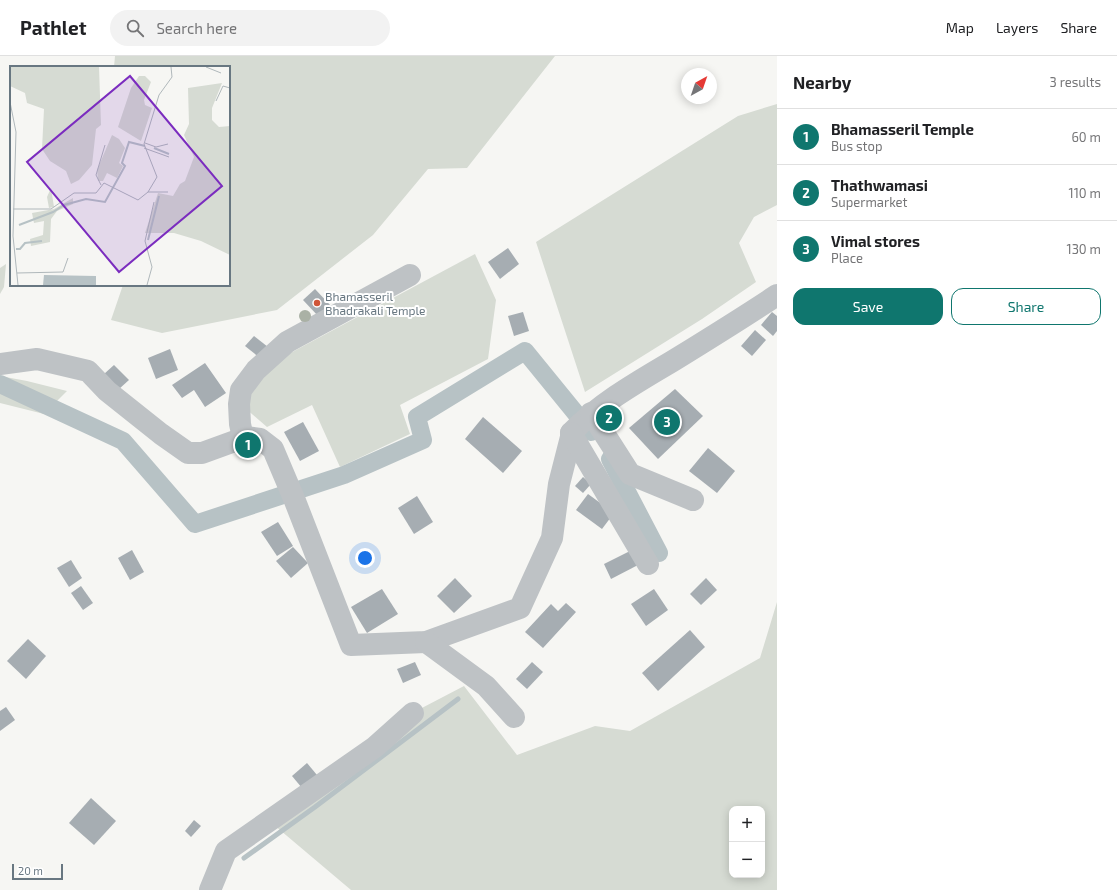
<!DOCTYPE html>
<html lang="en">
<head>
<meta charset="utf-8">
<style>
	body { margin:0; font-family:"Exo 2",sans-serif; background:#f2f2f2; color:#202124 }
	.controls { position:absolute; right:12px; bottom:12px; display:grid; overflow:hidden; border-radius:8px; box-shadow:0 2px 10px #0003 }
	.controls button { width:36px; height:36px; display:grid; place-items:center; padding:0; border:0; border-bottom:1px solid #e0e0e0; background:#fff; color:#202124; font:20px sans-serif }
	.compass { position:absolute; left:681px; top:12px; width:36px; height:36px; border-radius:50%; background:#fff; box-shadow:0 2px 10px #0003; rotate:40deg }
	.scale { position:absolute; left:12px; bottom:10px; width:51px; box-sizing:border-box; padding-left:4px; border:2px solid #687781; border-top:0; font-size:11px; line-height:14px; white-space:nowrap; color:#687781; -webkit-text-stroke:3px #fff; paint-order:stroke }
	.you { position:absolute; left:365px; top:502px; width:14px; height:14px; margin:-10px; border:3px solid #fff; border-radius:50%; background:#1a73e8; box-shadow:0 0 0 6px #1a73e833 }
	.badge { display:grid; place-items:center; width:26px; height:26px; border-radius:50%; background:#0f766e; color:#fff; font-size:13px; font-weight:700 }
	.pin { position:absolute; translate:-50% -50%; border:2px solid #fff; box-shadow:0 1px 4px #0006 }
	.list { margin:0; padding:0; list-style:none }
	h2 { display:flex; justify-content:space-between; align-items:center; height:52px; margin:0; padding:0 16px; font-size:17px }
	h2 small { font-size:13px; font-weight:400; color:#757577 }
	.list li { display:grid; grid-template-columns:26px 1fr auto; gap:12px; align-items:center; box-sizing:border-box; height:56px; padding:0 16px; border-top:1px solid #e0e0e0 }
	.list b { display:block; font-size:15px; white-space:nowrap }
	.list p { margin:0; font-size:13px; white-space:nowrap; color:#757577 }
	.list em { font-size:13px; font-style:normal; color:#757577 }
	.actions { display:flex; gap:8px; padding:12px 16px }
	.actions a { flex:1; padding:9px 0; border:1px solid #0f766e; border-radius:12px; text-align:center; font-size:14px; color:#0f766e }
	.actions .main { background:#0f766e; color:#fff }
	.icon { flex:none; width:22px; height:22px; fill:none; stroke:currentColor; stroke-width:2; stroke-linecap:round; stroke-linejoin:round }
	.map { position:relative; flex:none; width:777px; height:834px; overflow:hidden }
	header { display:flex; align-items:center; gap:24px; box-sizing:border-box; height:56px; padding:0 20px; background:#fff; border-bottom:1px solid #e0e0e0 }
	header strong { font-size:19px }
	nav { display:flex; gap:22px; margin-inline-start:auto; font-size:14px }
	.search { width:280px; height:36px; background:#f2f2f2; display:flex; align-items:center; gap:10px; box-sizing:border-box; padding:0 14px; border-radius:22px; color:#757577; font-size:15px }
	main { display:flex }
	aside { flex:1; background:#fff }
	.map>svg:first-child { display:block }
	.green { fill:#d6dbd3; fill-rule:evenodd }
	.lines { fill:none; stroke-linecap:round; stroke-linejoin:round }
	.stream { stroke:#b7c2c5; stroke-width:5 }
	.canal { stroke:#b7c2c5; stroke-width:18 }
	.building { fill:#a6adb2 }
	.minor { stroke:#bec2c5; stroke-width:22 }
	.tree { fill:#aab1a5 }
	.poi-dot { fill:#d05639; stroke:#fff; stroke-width:1.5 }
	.labels { text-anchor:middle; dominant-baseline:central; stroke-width:4; stroke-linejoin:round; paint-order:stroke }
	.poi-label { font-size:12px; fill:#687781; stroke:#fff; text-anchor:start }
	.inset-river { fill:none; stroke:#b7c2c5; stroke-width:2 }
	.inset-road { fill:none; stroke:#b0b8bb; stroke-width:1 }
	.view { fill:#7b2cbf; fill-opacity:0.15; stroke:#7b2cbf; stroke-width:2 }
	.inset-edge { fill:none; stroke:#687781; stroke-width:2 }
</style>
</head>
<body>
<header>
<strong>Pathlet</strong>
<div class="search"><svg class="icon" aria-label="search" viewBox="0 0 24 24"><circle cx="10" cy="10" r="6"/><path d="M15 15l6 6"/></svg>Search here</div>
<nav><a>Map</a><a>Layers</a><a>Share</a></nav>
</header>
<main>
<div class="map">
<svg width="777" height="834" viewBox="0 0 777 834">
	<rect width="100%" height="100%" fill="#f6f6f3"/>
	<g class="green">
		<path d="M115,0H555L467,112L428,113L373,179L277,254L162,277L111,264L123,229H229V11H114Z"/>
		<path d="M777,48V149L754,161L739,187L756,226L702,263L585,336L536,186L738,60Z"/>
		<path d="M475,198L496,244L488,303L400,349L410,378L340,411L312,349L267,371L245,352L254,325L281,302Z"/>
		<path d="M6,208L4,231L0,238V212Z"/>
		<path d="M0,320L27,325L67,335L44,358L0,347Z"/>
		<path d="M777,546V834H351L261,758L395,666L464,630L517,699L595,670L630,675L760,602ZM732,753H762V819H732Z"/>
	</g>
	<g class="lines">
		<path class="stream" d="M244,802L315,751L458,643"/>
		<g class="canal">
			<path d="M0,328L123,385L195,468L344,419L423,384L417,361L525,295L591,376"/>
			<path d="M610,403L659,497"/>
		</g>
	</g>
	<g class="building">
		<path d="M508,192L519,208L500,223L488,206Z"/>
		<path d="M315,233L331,250L319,261L303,244Z"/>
		<path d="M523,256L529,275L514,280L508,260Z"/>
		<path d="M772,256L777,260V275L773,280L761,269Z"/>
		<path d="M755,274L766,284L752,300L741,290Z"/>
		<path d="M254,280L268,291L260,302L245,290Z"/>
		<path d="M170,293L178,314L156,323L148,302Z"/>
		<path d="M205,307L226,337L205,351L194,334L182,342L172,329Z"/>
		<path d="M114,309L129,324L119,333L104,318Z"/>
		<path d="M675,333L703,360L658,403L629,372Z"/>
		<path d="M611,352L618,364L607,370L600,359Z"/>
		<path d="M483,361L522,395L503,417L465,383Z"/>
		<path d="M303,366L319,395L300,405L284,376Z"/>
		<path d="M708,392L735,415L717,437L689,415Z"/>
		<path d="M583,421L591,428L583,437L575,430Z"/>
		<path d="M588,438L614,457L602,473L576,454Z"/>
		<path d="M417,440L433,466L414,478L398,452Z"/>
		<path d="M278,466L293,490L277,500L261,476Z"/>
		<path d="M293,491L308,507L291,522L276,505Z"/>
		<path d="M132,494L144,516L130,524L118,502Z"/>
		<path d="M630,495L638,509L611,523L604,508Z"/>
		<path d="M71,504L82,522L69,531L57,512Z"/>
		<path d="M455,522L472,540L454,557L437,540Z"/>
		<path d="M706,522L717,534L701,549L690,538Z"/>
		<path d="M81,530L93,547L83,554L71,537Z"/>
		<path d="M382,533L398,558L367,577L351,551Z"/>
		<path d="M654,533L668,554L646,570L631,548Z"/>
		<path d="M566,547L576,556L543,592L525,576L551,548L558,555Z"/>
		<path d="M690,574L705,591L658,635L642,617Z"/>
		<path d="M28,583L46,600L26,623L7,605Z"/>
		<path d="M415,606L421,619L403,627L397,613Z"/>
		<path d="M532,606L543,616L527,633L516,623Z"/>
		<path d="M6,651L15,664L0,675V655Z"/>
		<path d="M307,707L317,719L302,732L292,720Z"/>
		<path d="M91,742L116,765L94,789L69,767Z"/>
		<path d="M194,764L201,770L191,781L185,775Z"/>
	</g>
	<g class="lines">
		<g class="minor">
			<path d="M0,308L37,303L88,315L107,335L161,378L188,397H202L246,381L260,383L273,393L295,445L351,589L426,586L520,552L552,482L559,428L571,381V377C601,346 639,325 676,303C710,282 744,261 777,239"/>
			<path d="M591,357L630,418L693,444"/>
			<path d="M571,377L648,508"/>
			<path d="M243,382L240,368L239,348L241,334L256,314L287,286L410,219"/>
			<path d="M426,586L486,630L514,661"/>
			<path d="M210,834L226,795L375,691L413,657"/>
		</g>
	</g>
	<circle class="tree" cx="305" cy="260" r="6"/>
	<circle class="poi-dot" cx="317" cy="247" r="4"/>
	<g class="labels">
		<g class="poi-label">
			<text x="325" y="240">Bhamasseril<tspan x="325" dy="14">Bhadrakali Temple</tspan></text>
		</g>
	</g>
	<g transform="translate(10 10)">
		<rect width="220" height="220" fill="#f6f6f3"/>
		<path d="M0,1H89L91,59L86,63L82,99L69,114L61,118L56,105L40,95L32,83L34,43L17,37L15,27L0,20ZM129,10H135L141,16L134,34L135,39L142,42L131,75L108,61L121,22ZM212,17L202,42V54L209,61L220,60V189L191,175L164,167H135L148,127L163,130L170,118L175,115L184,91L174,69L179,58L178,22ZM102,69L109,73L115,82L109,97L113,100L107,112L97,107L93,115H88L87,104ZM41,122L44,141L39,142L37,131ZM63,132V138L47,145L41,153L40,176L21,180L20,173L33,169L34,155L24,157L22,147L44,143Z" fill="#d6dbd3"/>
		<path d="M34,209L86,210V219H33Z" fill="#b7c2c5"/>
		<path class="inset-river" d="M144,82L159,88M9,159L43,146L54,139L76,133L95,136L115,100L112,97L119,76L135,80M138,174L149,130M6,183H10L15,177L32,175"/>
		<path class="inset-road" d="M196,1L211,7M206,35L213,20L220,22M0,36L6,66L3,170L8,219M135,77L146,81L158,78M134,82L159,91M91,119L86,109L95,79M138,126H158M3,143H41L64,127H86L94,117L128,134L138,126L147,111L134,78L149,29L162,11L161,1M7,207L53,206L58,192M137,219L142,201L135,175L144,136"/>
		<path class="view" d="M120,10L212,120L109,206L17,96Z"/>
		<rect width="220" height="220" class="inset-edge"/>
	</g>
</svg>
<div class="controls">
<button>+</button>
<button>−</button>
</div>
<svg class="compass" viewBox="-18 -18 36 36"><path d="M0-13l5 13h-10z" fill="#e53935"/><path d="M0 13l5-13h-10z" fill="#757577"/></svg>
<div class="scale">20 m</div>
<div class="you"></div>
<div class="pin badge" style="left:248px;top:389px">1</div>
<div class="pin badge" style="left:609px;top:362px">2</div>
<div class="pin badge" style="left:667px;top:366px">3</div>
</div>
<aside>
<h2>Nearby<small>3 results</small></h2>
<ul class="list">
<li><span class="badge">1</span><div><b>Bhamasseril Temple</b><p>Bus stop</p></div><em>60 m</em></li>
<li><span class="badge">2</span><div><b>Thathwamasi</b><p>Supermarket</p></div><em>110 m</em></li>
<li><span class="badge">3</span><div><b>Vimal stores</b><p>Place</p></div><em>130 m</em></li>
</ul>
<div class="actions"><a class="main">Save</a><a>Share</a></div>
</aside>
</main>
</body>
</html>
